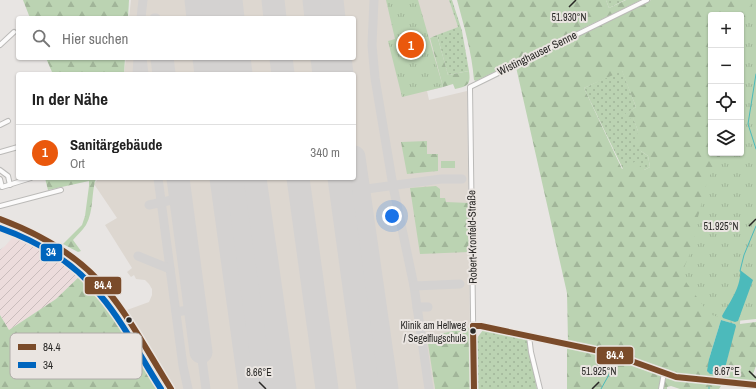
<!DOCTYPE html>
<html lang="de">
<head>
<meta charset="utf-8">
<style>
	body { margin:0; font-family:"Archivo Narrow",sans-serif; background:#f2f2f2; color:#222 }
	.controls { position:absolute; right:12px; top:12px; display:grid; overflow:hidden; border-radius:4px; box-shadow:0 1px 3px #0004 }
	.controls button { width:36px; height:36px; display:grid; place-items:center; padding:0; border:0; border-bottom:1px solid #e0e0e0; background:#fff; color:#222; font:20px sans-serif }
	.you { position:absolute; left:392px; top:216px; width:14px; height:14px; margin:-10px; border:3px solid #fff; border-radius:50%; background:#1a73e8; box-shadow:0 0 0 6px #1a73e833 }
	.badge { display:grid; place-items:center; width:26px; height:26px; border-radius:50%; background:#ea580c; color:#fff; font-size:13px; font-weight:700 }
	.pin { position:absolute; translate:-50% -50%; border:2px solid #fff; box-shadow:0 1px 4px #0006 }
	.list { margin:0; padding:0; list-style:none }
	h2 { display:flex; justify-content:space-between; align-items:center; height:52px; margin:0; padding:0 16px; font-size:17px }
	h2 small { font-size:13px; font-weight:400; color:#767676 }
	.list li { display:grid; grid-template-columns:26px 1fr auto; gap:12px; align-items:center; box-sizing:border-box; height:56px; padding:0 16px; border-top:1px solid #e0e0e0 }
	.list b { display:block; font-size:15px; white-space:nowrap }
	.list p { margin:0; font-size:13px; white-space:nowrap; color:#767676 }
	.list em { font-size:13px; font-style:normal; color:#767676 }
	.icon { flex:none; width:22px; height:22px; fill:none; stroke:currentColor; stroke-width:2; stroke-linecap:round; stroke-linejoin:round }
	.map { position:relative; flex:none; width:756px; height:389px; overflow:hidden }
	.search { position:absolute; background:#fff; box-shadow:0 1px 3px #0004; left:16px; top:16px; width:340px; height:44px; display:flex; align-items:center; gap:10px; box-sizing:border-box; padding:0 14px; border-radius:4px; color:#767676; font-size:15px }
	.panel { position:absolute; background:#fff; box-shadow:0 1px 3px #0004; left:16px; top:72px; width:340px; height:108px; border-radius:4px }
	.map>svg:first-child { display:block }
	.built { fill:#ddd7d0 }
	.industrial { fill:url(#industrial-furrows) }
	.grass { fill:url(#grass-dots) }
	.forest { fill:url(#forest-firs); fill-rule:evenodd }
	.park { fill:url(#park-tufts) }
	.pitch { fill:#bbd3b2 }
	.water { fill:#4cbabb }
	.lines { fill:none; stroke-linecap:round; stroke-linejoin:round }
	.stream { stroke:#4cbabb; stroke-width:1 }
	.taxiway { stroke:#d4d2d1; stroke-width:9 }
	.runway { stroke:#d4d2d1; stroke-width:23 }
	.minor-casing { stroke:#bbbab8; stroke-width:6 }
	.tertiary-casing { stroke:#bbbab8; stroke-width:7 }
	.minor { stroke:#fcfbfb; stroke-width:4 }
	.tertiary { stroke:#fcfbfb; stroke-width:5 }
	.bus-1-casing { stroke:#eae5e1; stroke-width:9 }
	.bus-2-casing { stroke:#eae5e1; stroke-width:9 }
	.bus-1 { stroke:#7a4b2a; stroke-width:6 }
	.bus-2 { stroke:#0065bd; stroke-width:6 }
	.ticks { fill:none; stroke:#292826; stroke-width:1.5 }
	.bus-dot { fill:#292826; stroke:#eae5e1; stroke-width:1.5 }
	.labels { text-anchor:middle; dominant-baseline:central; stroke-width:4; stroke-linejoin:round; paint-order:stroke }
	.bus-label { font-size:10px; fill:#292826; stroke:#eae5e1; text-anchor:end }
	.street-label { font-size:11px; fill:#292826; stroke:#eae5e1 }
	.key { fill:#eae5e1; stroke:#b0aca9; stroke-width:1 }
	.key-label { font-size:11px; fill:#292826 }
	.ticks-label { font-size:10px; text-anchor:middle; fill:#292826; stroke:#eae5e1; stroke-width:4; stroke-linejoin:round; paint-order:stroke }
	.line-badge { stroke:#eae5e1; stroke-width:1.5 }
	.badge-label { font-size:11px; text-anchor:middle; font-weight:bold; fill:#fff }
</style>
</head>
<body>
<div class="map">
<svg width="756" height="389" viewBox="0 0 756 389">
	<defs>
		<pattern id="industrial-furrows" width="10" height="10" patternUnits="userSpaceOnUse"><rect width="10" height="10" fill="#ecdcdc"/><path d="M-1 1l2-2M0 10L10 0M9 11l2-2" fill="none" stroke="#cabdbd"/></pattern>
		<pattern id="grass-dots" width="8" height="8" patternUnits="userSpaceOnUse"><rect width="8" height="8" fill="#bbd3b2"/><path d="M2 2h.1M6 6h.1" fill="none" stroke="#a1b599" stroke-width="1.8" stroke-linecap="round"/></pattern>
		<pattern id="forest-firs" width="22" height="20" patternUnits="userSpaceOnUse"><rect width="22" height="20" fill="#bbd3b2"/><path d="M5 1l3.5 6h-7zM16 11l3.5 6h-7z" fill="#a1b599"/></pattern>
		<pattern id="park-tufts" width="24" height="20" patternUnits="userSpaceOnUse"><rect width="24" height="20" fill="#bbd3b2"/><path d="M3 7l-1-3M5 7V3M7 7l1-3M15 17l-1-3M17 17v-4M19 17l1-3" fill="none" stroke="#a1b599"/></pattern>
	</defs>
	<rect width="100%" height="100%" fill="#e8e5e3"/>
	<path class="built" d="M131,0H449L458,27L430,38L443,87L427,91L429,100L467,91L470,327L428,337L435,389H175L127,310L149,302L152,295V289L149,284L145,280L136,279L134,275L131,277L127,272L132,268L105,225L117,218L94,184L99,178H354V74H124L126,58H354V18H129Z"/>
	<path class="industrial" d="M18,232L65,258L83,273L56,299L9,330L0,315V250L5,246Z"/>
	<g class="grass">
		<path d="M449,0H452L462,31L469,71L448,75L437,35L458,27Z"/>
		<path d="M606,0H625L609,8Z"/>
		<path d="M622,70L636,107L623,116L633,117L638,131L641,151L648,156L650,167L644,170L623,169L584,88Z"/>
		<path d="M483,330L527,340L537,389H476L475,344L477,338Z"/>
	</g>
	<g class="forest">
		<path d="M23,0H129L128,18H30Z"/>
		<path d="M457,0H606L609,8L626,0H641L476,81L474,80C472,53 464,26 457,0Z"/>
		<path d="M651,0H756L740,324L756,322V366L753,374L756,376V383L676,375L568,342L567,293L516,67ZM711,15H741V153H711ZM622,71L636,107L622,116L626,120L633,118L638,131L635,142L641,151L648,156L650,167L644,170L636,161L622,169L584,88ZM721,320L735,324L724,372L709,359Z"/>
		<path d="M437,35L448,75L469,71C471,85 468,86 455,89L453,84L443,87L430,38Z"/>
		<path d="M46,58H125L124,74H47L52,72Z"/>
		<path d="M427,141V154H438V171L407,174L401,142Z"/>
		<path d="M45,178H96C91,193 94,211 86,225C82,231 77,235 73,240L81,251L78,252L63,244L82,225L85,216L89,186V181L48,190Z"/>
		<path d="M436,186L440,189V198H445L446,202L469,203V252L420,254L410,188Z"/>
		<path d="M83,273L99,287L167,389H0V315L9,330L56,299Z"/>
		<path d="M470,327L471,389H435L427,337Z"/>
		<path d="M487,329L526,337L527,340L483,330Z"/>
		<path d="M567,345L607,354L662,373L723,383L719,389H680L671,386L667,387V389H567Z"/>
	</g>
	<g class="park">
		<path d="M386,0H418L443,87L402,97L388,41L395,39Z"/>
		<path d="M753,0H756V319L736,321L718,317L712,315L704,307L681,275L693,246L698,217L708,178L718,163L721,153H741V49L747,13Z"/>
	</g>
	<rect class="pitch" x="441" y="161" width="14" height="7"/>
	<g class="water">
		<path d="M740,270L753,280L738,321L735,322L723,318L722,316C730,302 742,285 740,270Z"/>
		<path d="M721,320L735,324L736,326L724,372L722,375L710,374L707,371L709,359Z"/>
	</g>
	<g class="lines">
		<g class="stream">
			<path d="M756,74L748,124L756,149"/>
			<path d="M740,271L744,255L756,226"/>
			<path d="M621,352L623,350V347"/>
			<path d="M601,389L616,362"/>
			<path d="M709,389V387"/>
		</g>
		<g class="taxiway">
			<path d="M374,0L372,45L375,78L393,186L414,286L429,389"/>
			<path d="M141,18L143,0"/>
			<path d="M154,18H156"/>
			<path d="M142,58L144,74"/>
			<path d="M137,74L138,58"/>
			<path d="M158,178L183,366L188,389"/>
			<path d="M359,190L441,179H462"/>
			<path d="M149,205L181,198"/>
			<path d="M138,256L170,269"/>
			<path d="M414,286L460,284"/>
			<path d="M417,307H428"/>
			<path d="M176,312L195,309"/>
			<path d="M360,327L378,324"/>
			<path d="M201,352L206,389"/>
		</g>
		<g class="runway">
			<path d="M196,0L198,18"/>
			<path d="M213,0L215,18"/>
			<path d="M231,0L233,18"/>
			<path d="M273,0L275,18"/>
			<path d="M314,0L316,18"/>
			<path d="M332,0L334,18"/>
			<path d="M162,58L164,74"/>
			<path d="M204,58L206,74"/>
			<path d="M221,58L223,74"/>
			<path d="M239,58L241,74"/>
			<path d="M281,58L283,74"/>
			<path d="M322,58L324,74"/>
			<path d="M340,58L342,74"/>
			<path d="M354,157L387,389"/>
			<path d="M178,178L201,352"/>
			<path d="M221,178L250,389"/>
			<path d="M237,178L266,389"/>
			<path d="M255,178L285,389"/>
			<path d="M298,178L327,389"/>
			<path d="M339,178L368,389"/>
		</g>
		<defs>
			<g id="minor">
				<path d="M0,45L14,32"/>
				<path d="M0,125L8,121"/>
				<path d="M0,152L18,147"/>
				<path d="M0,170L8,176L10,185"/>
				<path d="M0,179L2,187L31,178"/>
				<path d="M0,206L61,190"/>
				<path d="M473,326H481L609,353L676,377L756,385"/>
				<path d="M529,336L531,352L540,389"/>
				<path d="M474,389L470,87L647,0"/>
				<path d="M661,389L664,373"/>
			</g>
			<path id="tertiary" d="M0,219C37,231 81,259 106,289C131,320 149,356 171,389"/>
		</defs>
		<use href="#minor" class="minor-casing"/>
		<use href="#tertiary" class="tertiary-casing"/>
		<use href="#minor" class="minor"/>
		<use href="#tertiary" class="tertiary"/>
		<defs>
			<g id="bus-1">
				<path d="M0,219C40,234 79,256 106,289C131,319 150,356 171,389"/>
				<path d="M473,326H481L609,353L676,377L756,385"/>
				<path d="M473,326L474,389"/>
			</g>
			<path id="bus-2" d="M0,228C37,241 75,263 100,295C124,323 141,358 161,389"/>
		</defs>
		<use href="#bus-1" class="bus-1-casing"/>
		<use href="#bus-2" class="bus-2-casing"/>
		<use href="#bus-1" class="bus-1"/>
		<use href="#bus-2" class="bus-2"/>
	</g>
	<path class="ticks" d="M569,7L576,0M749,226L756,219M749,371L756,378M259,382L266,389M592,389L599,382"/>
	<g class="bus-dot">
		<circle cx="129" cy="320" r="3.5"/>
		<circle cx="473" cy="331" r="3.5"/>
	</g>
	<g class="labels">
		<g class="bus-label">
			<text x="466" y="325">Klinik am Hellweg<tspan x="466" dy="13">/ Segelflugschule</tspan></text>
		</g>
		<g class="street-label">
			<text transform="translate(537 53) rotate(-26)">Wistinghauser Senne</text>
			<text transform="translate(472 237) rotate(-91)">Robert-Kronfeld-Straße</text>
		</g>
	</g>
	<rect x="10" y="333" width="132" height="46" rx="6" class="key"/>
	<rect x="18" y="344" width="18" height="6" fill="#7a4b2a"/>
	<rect x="18" y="362" width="18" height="6" fill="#0065bd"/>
	<g class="key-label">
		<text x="43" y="351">84.4</text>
		<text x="43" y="369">34</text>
	</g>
	<g class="ticks-label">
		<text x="569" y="21">51.930°N</text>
		<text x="721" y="230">51.925°N</text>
		<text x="727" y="375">8.67°E</text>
		<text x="599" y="375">51.925°N</text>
		<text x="259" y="376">8.66°E</text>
	</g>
	<g class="line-badge">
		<rect x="40" y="243" width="23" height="19" rx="4" fill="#0065bd"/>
		<rect x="84" y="276" width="38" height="19" rx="4" fill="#7a4b2a"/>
		<rect x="596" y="346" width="38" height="19" rx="4" fill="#7a4b2a"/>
	</g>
	<g class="badge-label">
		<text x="51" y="256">34</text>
		<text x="103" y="289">84.4</text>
		<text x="615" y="359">84.4</text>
	</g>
</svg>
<div class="controls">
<button>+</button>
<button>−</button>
<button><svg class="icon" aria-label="locate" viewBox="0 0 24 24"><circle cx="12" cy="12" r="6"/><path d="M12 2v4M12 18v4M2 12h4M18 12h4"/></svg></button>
<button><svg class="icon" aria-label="layers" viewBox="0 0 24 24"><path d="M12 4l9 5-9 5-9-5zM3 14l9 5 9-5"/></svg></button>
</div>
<div class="you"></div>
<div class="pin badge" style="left:411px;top:45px">1</div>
<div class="search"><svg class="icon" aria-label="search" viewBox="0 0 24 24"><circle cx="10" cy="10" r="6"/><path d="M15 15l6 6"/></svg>Hier suchen</div>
<section class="panel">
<h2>In der Nähe<small></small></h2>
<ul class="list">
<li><span class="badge">1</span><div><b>Sanitärgebäude</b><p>Ort</p></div><em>340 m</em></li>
</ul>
</section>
</div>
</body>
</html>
